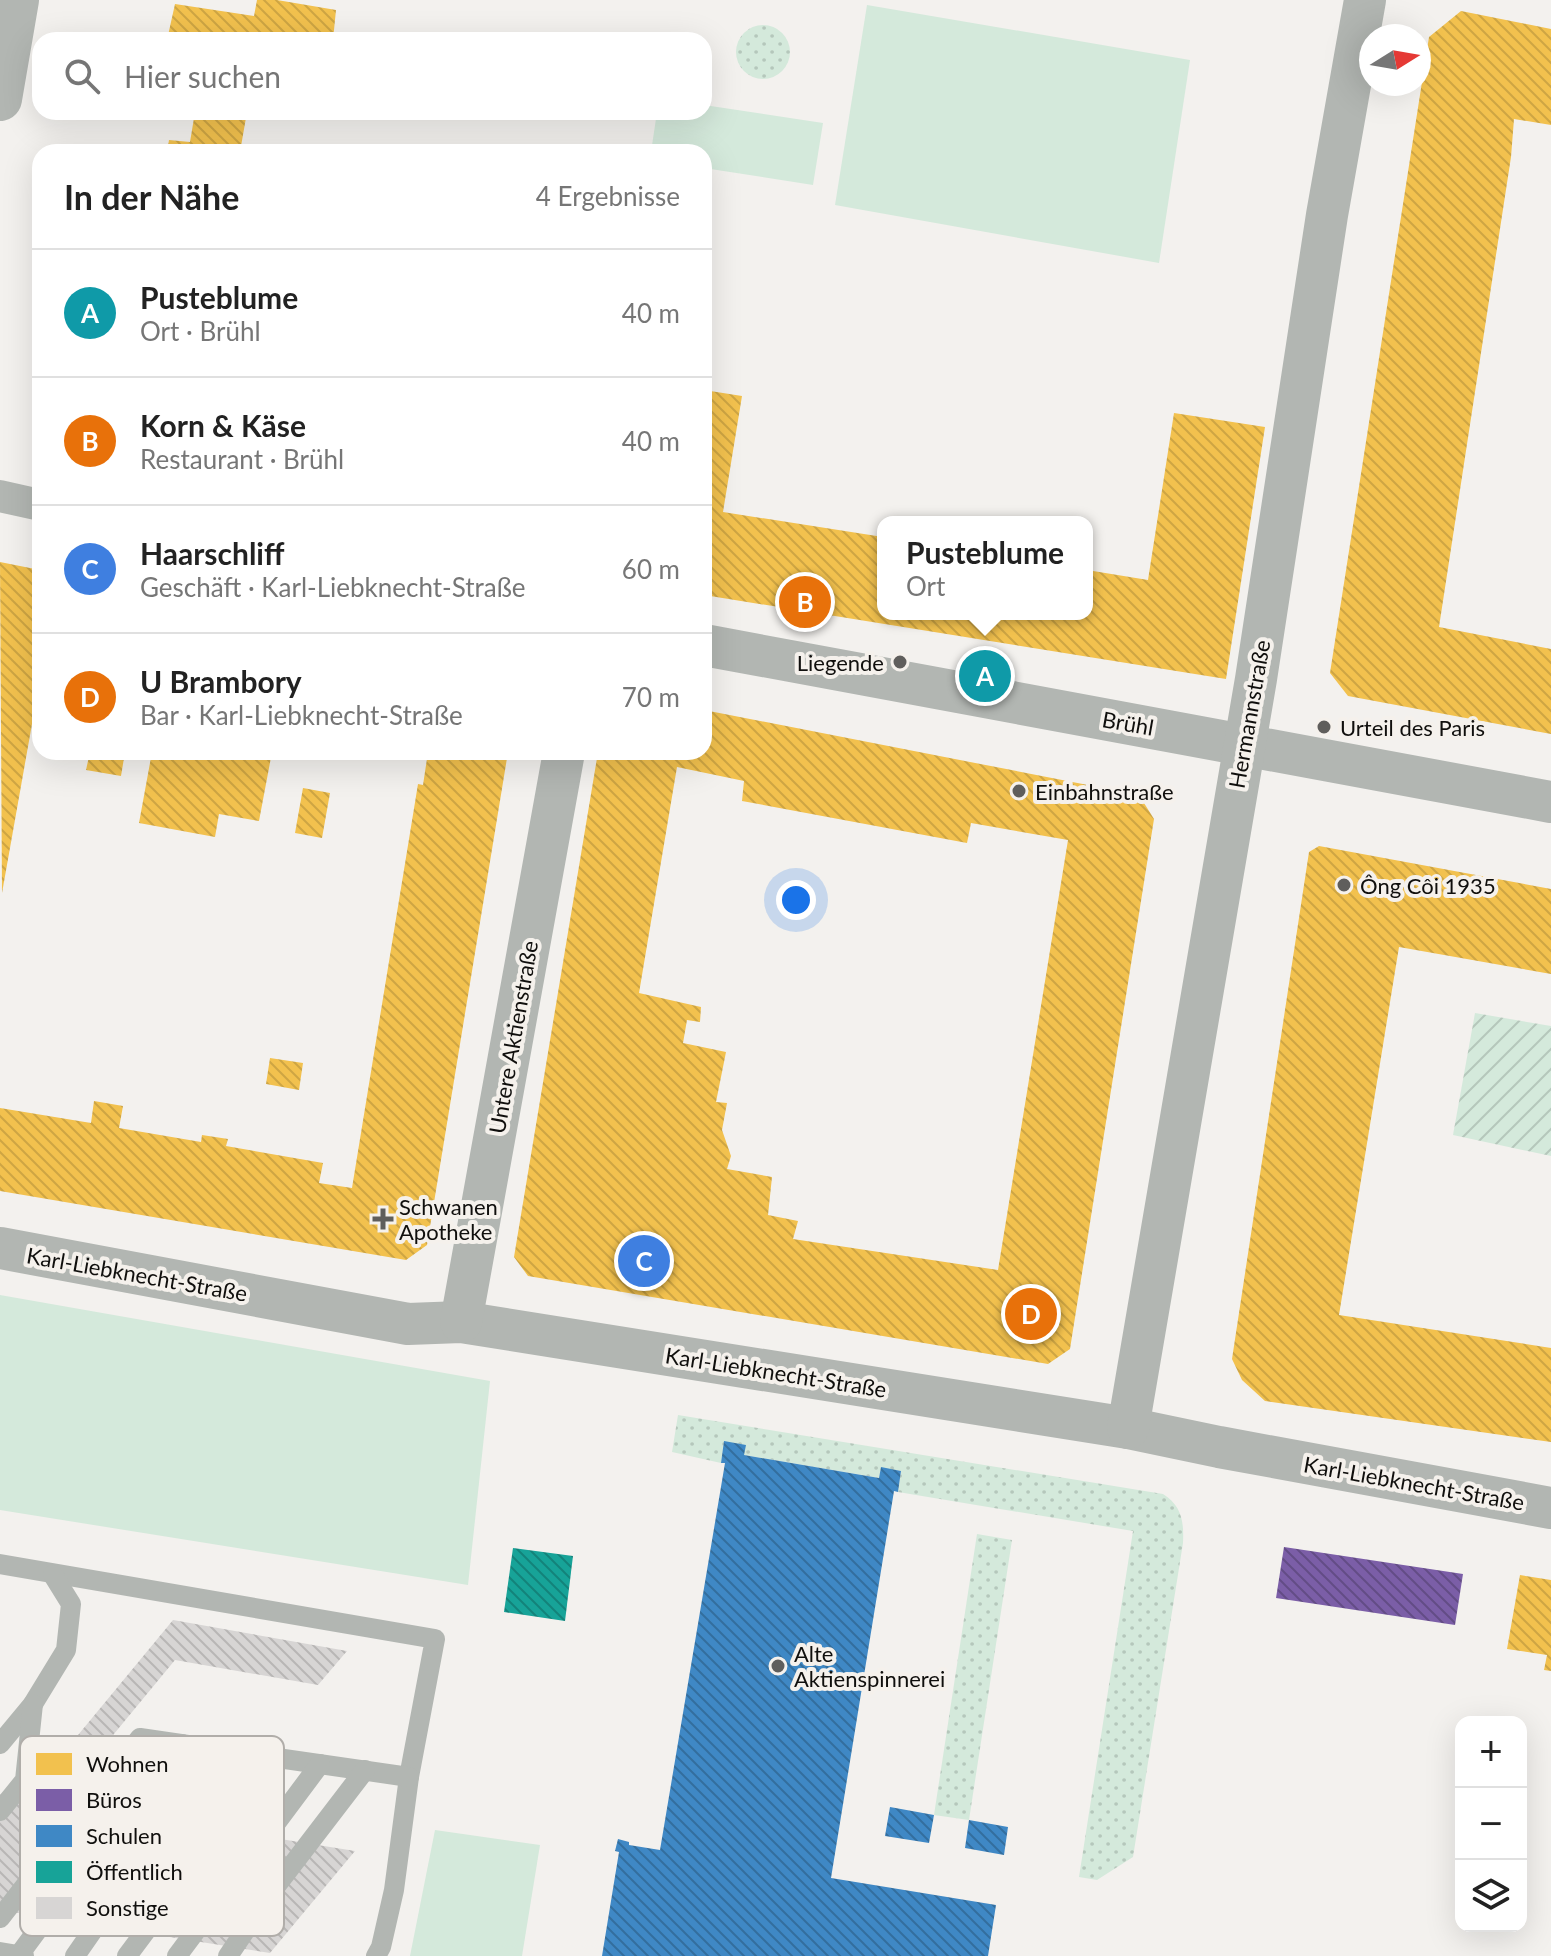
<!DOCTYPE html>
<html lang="de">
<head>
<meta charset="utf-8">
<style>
	body { margin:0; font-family:Lato,sans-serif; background:#f6f6f6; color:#222 }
	.controls { position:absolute; right:24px; bottom:24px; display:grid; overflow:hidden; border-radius:16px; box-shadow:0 8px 32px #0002 }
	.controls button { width:72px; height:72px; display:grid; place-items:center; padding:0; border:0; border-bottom:2px solid #e0e0e0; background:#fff; color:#222; font:40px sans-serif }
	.compass { position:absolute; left:1359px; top:24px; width:72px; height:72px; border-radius:50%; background:#fff; box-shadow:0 8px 32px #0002; rotate:79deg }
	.you { position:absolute; left:796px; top:900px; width:28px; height:28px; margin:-20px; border:6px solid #fff; border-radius:50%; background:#1a73e8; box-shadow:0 0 0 12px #1a73e833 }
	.badge { display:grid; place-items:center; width:52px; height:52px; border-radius:50%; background:#5f5e5c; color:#fff; font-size:26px; font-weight:700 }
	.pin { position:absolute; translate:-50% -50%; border:4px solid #fff; box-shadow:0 2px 8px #0006 }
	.popup { position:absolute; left:877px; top:516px; width:216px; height:104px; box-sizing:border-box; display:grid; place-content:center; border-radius:16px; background:#fff; filter:drop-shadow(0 2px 6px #0005); font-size:26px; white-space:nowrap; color:#767676 }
	.popup b { font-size:30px; color:#222 }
	.popup::after { content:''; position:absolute; left:50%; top:100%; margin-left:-16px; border:16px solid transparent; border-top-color:#fff }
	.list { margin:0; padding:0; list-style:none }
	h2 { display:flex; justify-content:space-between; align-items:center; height:104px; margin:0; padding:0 32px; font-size:34px }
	h2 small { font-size:26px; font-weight:400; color:#767676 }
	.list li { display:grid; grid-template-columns:52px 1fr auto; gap:24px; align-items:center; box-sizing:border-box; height:128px; padding:0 32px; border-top:2px solid #e0e0e0 }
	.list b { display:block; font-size:30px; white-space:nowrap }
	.list p { margin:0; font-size:26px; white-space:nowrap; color:#767676 }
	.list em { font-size:26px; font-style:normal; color:#767676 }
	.icon { flex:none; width:44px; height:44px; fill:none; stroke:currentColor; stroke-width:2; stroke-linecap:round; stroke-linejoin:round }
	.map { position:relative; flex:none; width:1551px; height:1956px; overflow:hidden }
	.search { position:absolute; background:#fff; box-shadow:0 8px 32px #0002; left:32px; top:32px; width:680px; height:88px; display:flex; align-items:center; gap:20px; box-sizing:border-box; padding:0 28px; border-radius:24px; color:#767676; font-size:30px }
	.panel { position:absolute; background:#fff; box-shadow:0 8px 32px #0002; left:32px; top:144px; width:680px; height:616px; border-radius:24px }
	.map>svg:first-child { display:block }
	.grass { fill:url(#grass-dots) }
	.park { fill:#d4e9db }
	.garden { fill:url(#garden-furrows) }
	.homes { fill:url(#homes-back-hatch); fill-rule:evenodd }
	.offices { fill:url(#offices-back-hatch) }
	.schools { fill:url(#schools-back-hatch) }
	.public { fill:url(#public-back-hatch) }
	.building { fill:url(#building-back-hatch) }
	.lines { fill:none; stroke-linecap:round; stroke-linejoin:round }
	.service { stroke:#b2b6b2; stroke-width:20 }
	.pedestrian { stroke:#b2b6b2; stroke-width:32 }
	.minor { stroke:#b2b6b2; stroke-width:42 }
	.tertiary { stroke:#b2b6b2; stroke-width:44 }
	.poi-dot { fill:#5f5e5c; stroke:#f5f1ec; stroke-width:3 }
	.labels { text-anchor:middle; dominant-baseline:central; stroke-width:8; stroke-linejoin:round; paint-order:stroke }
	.poi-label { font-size:22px; fill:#100f0d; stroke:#f5f1ec; text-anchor:start }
	.street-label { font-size:22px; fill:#100f0d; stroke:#f5f1ec }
	.key { fill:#f5f1ec; stroke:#b0ada9; stroke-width:2 }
	.key-label { font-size:22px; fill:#100f0d }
</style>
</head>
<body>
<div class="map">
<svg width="1551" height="1956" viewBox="0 0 1551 1956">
	<defs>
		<pattern id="grass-dots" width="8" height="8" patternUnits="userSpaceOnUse" patternTransform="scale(2)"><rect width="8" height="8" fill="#d4e9db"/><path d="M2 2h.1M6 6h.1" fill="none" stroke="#b5c7bb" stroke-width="1.8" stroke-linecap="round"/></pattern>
		<pattern id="garden-furrows" width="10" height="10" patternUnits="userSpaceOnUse" patternTransform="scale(2)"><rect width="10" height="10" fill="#d4e9db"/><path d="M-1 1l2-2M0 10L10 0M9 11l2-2" fill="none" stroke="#b5c7bb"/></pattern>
		<pattern id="homes-back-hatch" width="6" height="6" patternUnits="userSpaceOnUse" patternTransform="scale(2)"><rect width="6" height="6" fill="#f2c14e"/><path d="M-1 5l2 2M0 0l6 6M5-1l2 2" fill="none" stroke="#cea543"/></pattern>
		<pattern id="offices-back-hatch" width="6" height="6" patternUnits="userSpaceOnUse" patternTransform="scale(2)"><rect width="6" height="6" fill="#7b5ea7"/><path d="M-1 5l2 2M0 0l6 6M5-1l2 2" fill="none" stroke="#634c86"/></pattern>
		<pattern id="schools-back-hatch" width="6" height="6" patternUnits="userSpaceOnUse" patternTransform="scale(2)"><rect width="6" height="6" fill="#3f88c5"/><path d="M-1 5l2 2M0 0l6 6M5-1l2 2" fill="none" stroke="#336e9e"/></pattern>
		<pattern id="public-back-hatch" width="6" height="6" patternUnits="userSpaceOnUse" patternTransform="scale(2)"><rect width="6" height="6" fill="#17a398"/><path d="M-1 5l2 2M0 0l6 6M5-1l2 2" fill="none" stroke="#13837a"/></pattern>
		<pattern id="building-back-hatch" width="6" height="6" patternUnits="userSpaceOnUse" patternTransform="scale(2)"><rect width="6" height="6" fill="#d7d5d4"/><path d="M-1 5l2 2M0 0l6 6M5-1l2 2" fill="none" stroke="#b8b6b5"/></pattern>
	</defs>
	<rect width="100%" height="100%" fill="#f3f1ee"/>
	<g class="grass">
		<circle cx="763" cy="52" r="27"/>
		<path d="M678,1415L1163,1494C1182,1506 1184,1522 1183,1543L1133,1857L1097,1880L1079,1877L1133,1531L898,1492L901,1471L881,1468L879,1478L744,1455L724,1442L721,1463L672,1452Z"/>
		<path d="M977,1534L1012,1540L969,1820L934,1815Z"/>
	</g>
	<g class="park">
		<path d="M867,5L1190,60L1159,263L835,205Z"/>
		<path d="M704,105L823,123L813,185L704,168V152H651L657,112H704Z"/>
		<path d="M0,1295L490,1381L468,1585L0,1510Z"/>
		<path d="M435,1830L540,1845L522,1956H410Z"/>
	</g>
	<path class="garden" d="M1475,1013L1551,1026V1156L1453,1135Z"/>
	<g class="homes">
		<path d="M257,0H277L336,10L333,40H167L175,4L254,16Z"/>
		<path d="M1461,11L1551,29V125L1514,119L1511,157L1439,627L1551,649V734L1348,696L1330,673L1429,37Z"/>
		<path d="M195,112H247L240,152H167L169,140L190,142Z"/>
		<path d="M279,112H319L318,120Z"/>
		<path d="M704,390L742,396L723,512L883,537V614H1087V570L1148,580L1174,413L1265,427L1226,679L704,595Z"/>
		<path d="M0,562L40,570V679L2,893Z"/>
		<path d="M704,710L1139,795L1154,819L1070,1349L1048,1364L528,1276L514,1257L598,752H704ZM677,767L744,781L742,801L967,843L971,823L1068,840L998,1270L793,1239L798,1221L768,1215L772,1177L727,1169L731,1156L722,1130L727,1103L716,1102L726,1052L683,1043L687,1020L700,1022L701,1007L639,993Z"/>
		<path d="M90,752H125L121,776L86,770Z"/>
		<path d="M152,752H272L259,821L219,814L215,837L139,823Z"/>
		<path d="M428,752H508L427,1245L406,1260L0,1191V1108L91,1123L94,1101L123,1106L119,1128L201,1142L202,1135L228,1139L226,1146L323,1163L319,1183L352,1188L418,784L423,785Z"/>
		<path d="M303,788L330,793L322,838L295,833Z"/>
		<path d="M1319,846L1551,889V974L1399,947L1339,1315L1551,1348V1442L1265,1401L1242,1380L1232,1359L1309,852Z"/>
		<path d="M270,1058L303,1063L299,1090L266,1084Z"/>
		<path d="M1520,1575L1551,1580V1671L1544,1670L1547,1655L1507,1649Z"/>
	</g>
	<path class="offices" d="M1284,1547L1463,1574L1455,1625L1276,1598Z"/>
	<g class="schools">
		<path d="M724,1441L746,1445L744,1455L879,1478L881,1467L901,1471L898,1492L894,1491L831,1878L996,1905L988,1956H602L619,1852L615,1851L618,1839L629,1842V1845L660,1850L725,1463H721Z"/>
		<path d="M890,1807L934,1815L929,1843L885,1836Z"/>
		<path d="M969,1820L1008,1827L1004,1855L965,1848Z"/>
	</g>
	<path class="public" d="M513,1548L573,1556L565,1621L504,1612Z"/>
	<path class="building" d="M173,1620L347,1651L318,1685L175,1660L57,1803L355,1851L270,1953L0,1910V1794L26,1798Z"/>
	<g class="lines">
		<g class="service">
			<path d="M0,1564L435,1639L409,1777L394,1890L381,1947L376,1956"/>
			<path d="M0,1744L33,1704L66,1650L71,1604L53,1575"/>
			<path d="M0,1811L25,1780L33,1704"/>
			<path d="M0,1918L140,1738L409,1777"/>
			<path d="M0,1952L24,1956"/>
			<path d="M19,1955L84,1867L182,1744"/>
			<path d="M75,1956L132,1874L229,1751"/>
			<path d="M127,1956L275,1758"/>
			<path d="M177,1956L320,1764"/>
			<path d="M228,1956L270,1894L365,1770"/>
		</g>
		<path class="pedestrian" d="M0,496L40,505"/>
		<g class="minor">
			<path d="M704,645L1551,802"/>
			<path d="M0,1248L408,1324L461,1322L1128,1428L1219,1447L1551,1508"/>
			<path d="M461,1322L564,752"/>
			<path d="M1128,1428L1256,679L1327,215L1365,0"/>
		</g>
		<path class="tertiary" d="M0,99L17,0"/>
	</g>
	<g class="poi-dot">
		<circle cx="900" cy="662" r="8"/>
		<circle cx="1324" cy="727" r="8"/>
		<circle cx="1019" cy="791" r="8"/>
		<circle cx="1344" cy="885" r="8"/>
		<path d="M379 1207h8v8h8v8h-8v8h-8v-8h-8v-8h8z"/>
		<circle cx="778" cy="1666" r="8"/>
	</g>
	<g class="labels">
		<g class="poi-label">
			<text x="884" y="662" text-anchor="end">Liegende</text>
			<text x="1340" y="727">Urteil des Paris</text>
			<text x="1035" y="791">Einbahnstraße</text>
			<text x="1360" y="885">Ông Côi 1935</text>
			<text x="399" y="1206">Schwanen<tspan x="399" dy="25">Apotheke</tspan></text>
			<text x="794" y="1653">Alte<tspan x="794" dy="25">Aktienspinnerei</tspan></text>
		</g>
		<g class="street-label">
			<text transform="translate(1249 714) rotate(-80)">Hermannstraße</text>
			<text transform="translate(1128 723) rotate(10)">Brühl</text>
			<text transform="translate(513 1037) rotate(-80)">Untere Aktienstraße</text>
			<text transform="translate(137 1274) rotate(10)">Karl-Liebknecht-Straße</text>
			<text transform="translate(776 1372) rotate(9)">Karl-Liebknecht-Straße</text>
			<text transform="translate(1414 1483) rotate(10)">Karl-Liebknecht-Straße</text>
		</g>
	</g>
	<rect x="20" y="1736" width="264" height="200" rx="12" class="key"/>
	<rect x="36" y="1753" width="36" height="22" fill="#f2c14e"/>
	<rect x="36" y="1789" width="36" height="22" fill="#7b5ea7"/>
	<rect x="36" y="1825" width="36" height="22" fill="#3f88c5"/>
	<rect x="36" y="1861" width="36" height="22" fill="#17a398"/>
	<rect x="36" y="1897" width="36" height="22" fill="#d7d5d4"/>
	<g class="key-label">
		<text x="86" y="1772">Wohnen</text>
		<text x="86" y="1808">Büros</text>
		<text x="86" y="1844">Schulen</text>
		<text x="86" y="1880">Öffentlich</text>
		<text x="86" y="1916">Sonstige</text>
	</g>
</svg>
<div class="controls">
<button>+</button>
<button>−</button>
<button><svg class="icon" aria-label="layers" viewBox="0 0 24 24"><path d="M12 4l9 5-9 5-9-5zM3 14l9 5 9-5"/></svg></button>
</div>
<svg class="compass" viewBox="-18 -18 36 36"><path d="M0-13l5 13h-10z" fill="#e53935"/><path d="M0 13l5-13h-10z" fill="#767676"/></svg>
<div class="you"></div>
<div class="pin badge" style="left:985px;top:676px;background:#0f9aa8">A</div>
<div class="popup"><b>Pusteblume</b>Ort</div>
<div class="pin badge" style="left:805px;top:602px;background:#e8710a">B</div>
<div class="pin badge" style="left:644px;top:1261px;background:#3f7fe0">C</div>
<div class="pin badge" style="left:1031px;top:1314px;background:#e8710a">D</div>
<div class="search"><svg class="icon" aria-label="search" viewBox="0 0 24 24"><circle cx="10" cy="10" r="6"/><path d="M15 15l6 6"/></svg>Hier suchen</div>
<section class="panel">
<h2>In der Nähe<small>4 Ergebnisse</small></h2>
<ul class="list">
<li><span class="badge" style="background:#0f9aa8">A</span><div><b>Pusteblume</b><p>Ort · Brühl</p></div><em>40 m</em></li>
<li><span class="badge" style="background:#e8710a">B</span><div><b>Korn &amp; Käse</b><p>Restaurant · Brühl</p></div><em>40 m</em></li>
<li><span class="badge" style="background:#3f7fe0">C</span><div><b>Haarschliff</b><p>Geschäft · Karl-Liebknecht-Straße</p></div><em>60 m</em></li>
<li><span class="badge" style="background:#e8710a">D</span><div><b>U Brambory</b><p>Bar · Karl-Liebknecht-Straße</p></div><em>70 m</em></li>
</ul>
</section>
</div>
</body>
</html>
